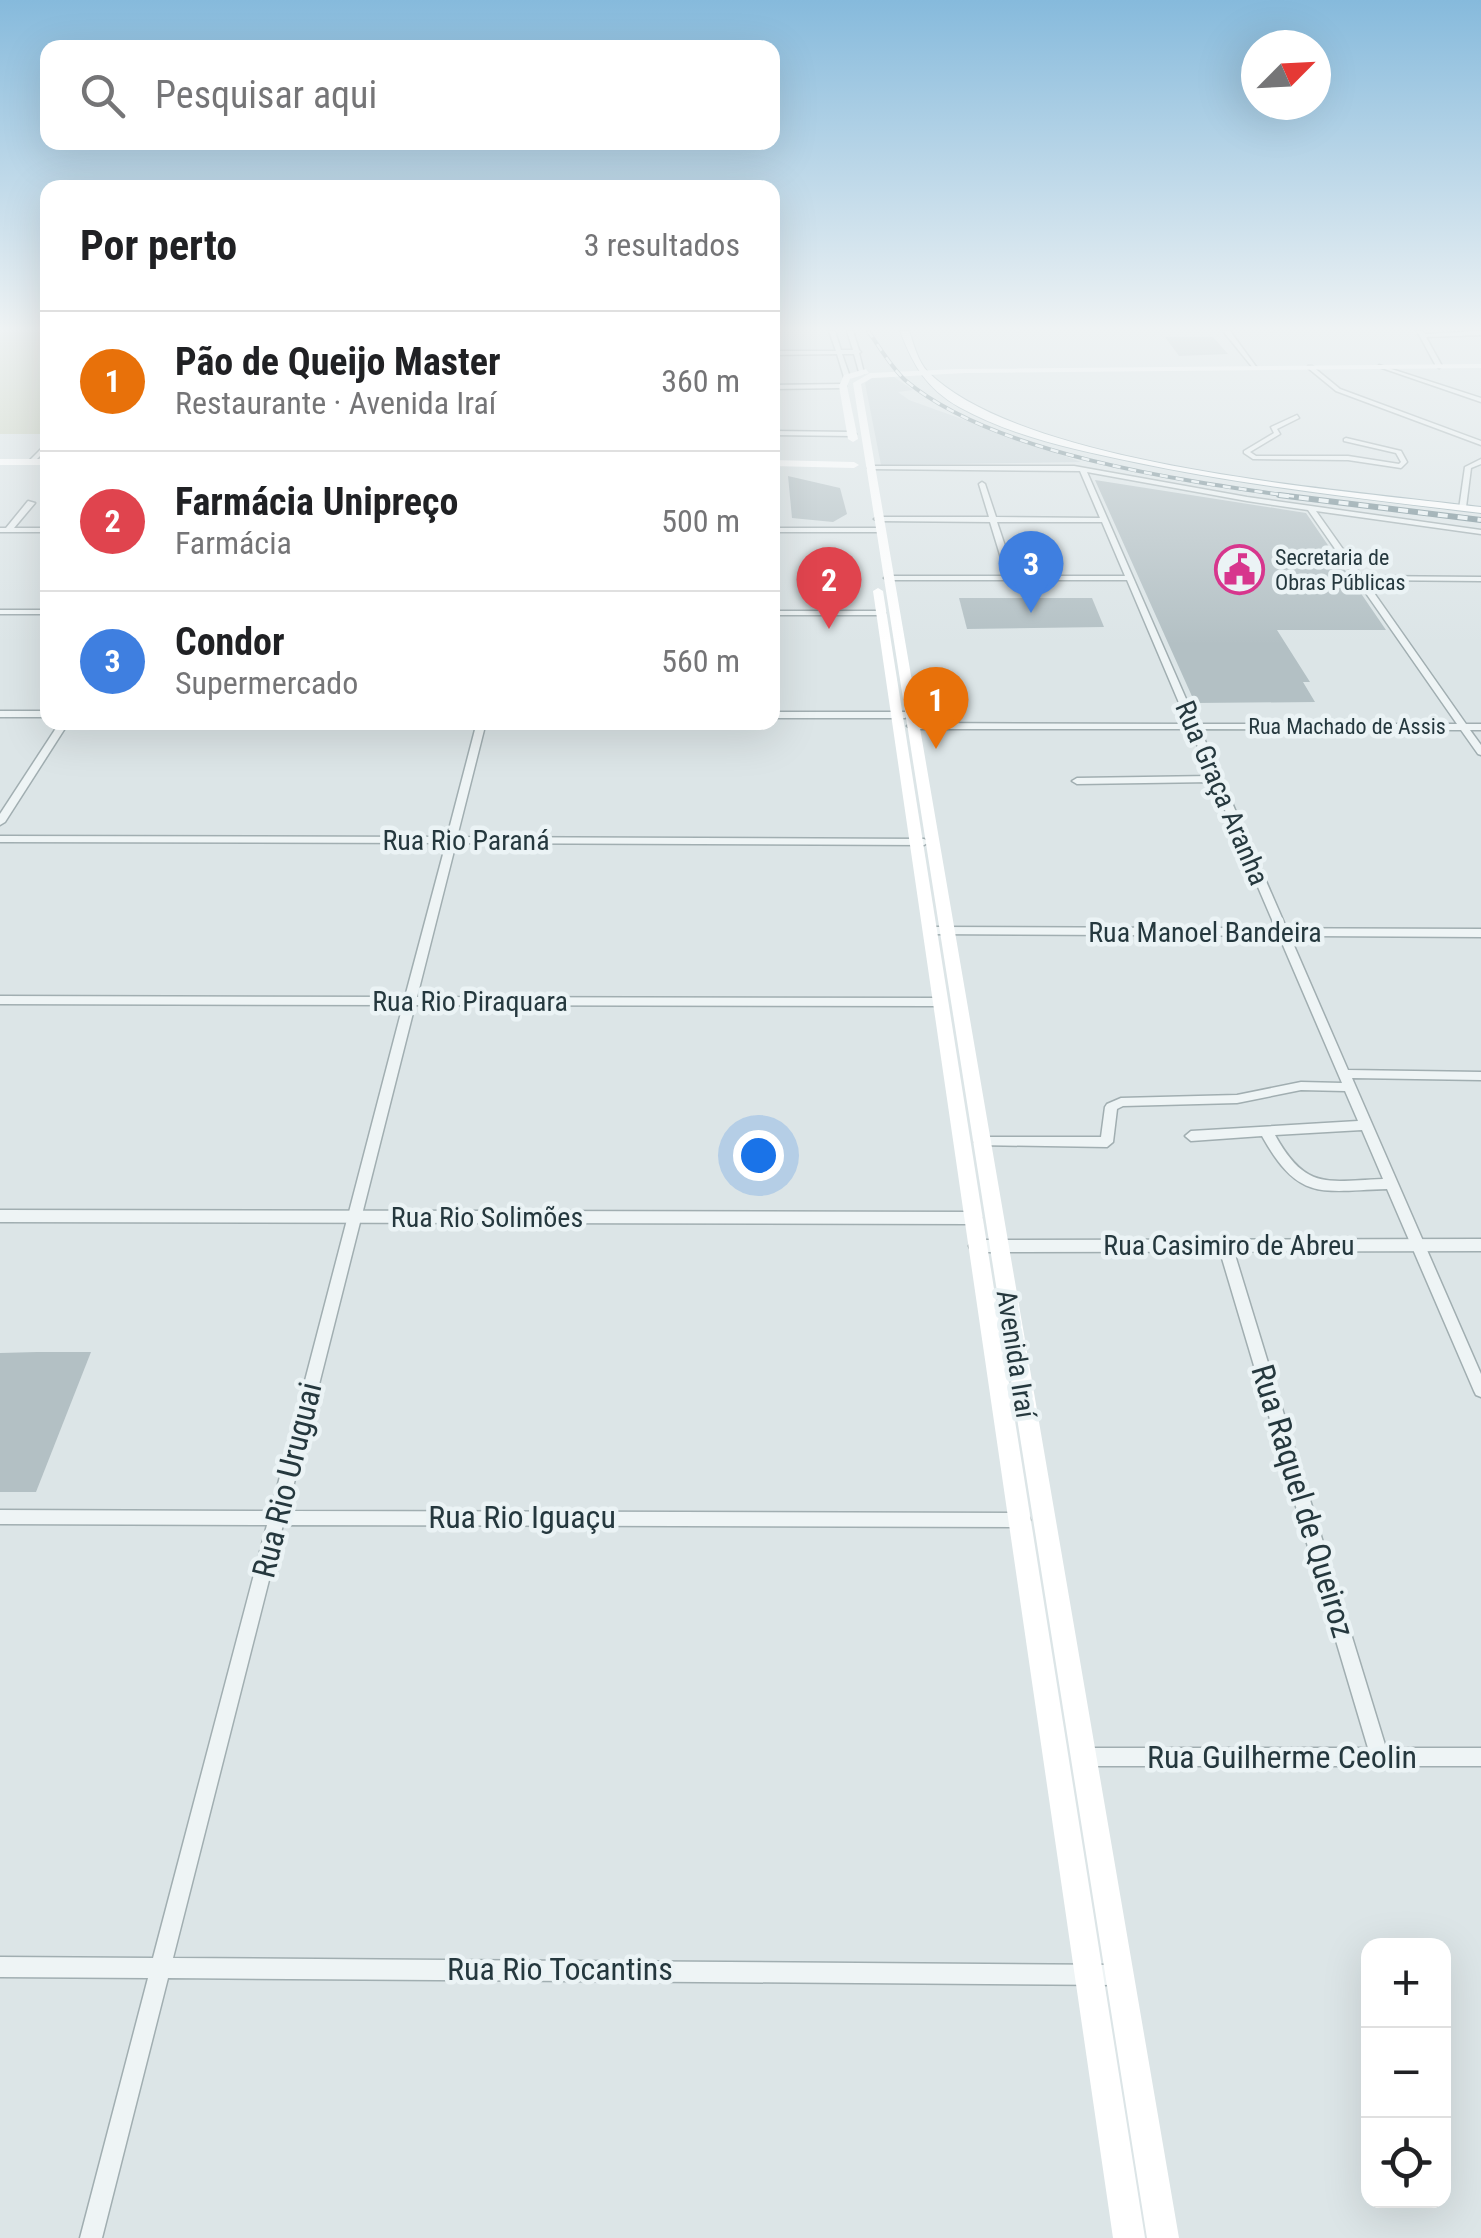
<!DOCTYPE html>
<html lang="pt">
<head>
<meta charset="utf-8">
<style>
	body { margin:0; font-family:"Roboto Condensed",sans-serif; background:#f6f6f6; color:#202124 }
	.controls { position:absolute; right:30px; bottom:30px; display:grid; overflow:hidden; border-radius:20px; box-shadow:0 10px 40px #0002 }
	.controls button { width:90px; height:90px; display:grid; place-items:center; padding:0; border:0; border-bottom:2px solid #e0e0e0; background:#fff; color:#202124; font:50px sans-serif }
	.compass { position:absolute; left:1241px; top:30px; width:90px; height:90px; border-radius:50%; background:#fff; box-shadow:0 10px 40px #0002; rotate:66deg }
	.you { position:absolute; left:758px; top:1155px; width:35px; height:35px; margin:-25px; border:8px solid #fff; border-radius:50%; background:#1a73e8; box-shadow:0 0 0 15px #1a73e833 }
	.badge { display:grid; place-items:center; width:65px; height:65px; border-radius:50%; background:#d7368d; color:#fff; font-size:32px; font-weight:700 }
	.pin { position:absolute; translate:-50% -82px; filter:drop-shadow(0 2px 5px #0008) }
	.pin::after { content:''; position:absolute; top:52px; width:35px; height:30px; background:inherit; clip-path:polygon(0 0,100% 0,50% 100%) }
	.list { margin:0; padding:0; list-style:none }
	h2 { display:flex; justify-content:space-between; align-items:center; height:130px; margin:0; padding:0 40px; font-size:42px }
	h2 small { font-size:32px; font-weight:400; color:#757577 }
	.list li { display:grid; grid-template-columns:65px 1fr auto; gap:30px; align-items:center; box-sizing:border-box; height:140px; padding:0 40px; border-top:2px solid #e0e0e0 }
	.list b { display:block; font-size:38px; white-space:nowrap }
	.list p { margin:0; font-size:32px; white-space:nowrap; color:#757577 }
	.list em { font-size:32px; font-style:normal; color:#757577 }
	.icon { flex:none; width:55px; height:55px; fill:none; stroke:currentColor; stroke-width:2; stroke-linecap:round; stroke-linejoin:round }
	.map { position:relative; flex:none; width:1481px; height:2238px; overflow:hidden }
	.search { position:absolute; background:#fff; box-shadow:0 10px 40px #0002; left:40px; top:40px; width:740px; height:110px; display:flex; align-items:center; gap:25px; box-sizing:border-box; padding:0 35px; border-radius:20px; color:#757577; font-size:38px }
	.panel { position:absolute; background:#fff; box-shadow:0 10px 40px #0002; left:40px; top:180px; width:740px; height:550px; border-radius:20px }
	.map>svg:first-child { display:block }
	.built { fill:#c9d5d9 }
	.green { fill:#cad2bc }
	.building { fill:#b3c0c4 }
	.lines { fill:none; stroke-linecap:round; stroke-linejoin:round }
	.minor-casing { stroke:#a1aeb1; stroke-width:3 }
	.tertiary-casing { stroke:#a1aeb1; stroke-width:3 }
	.primary-casing { stroke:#9aaeb4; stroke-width:2 }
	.minor { fill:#eef4f5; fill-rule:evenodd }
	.tertiary { fill:#eef4f5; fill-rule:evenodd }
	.secondary { fill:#fff; fill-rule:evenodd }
	.primary { fill:#fff; fill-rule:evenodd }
	.rail-far1-casing { stroke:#748b92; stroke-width:4 }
	.rail-casing { stroke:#748b92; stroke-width:6 }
	.rail-far1 { stroke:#ebf3f5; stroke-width:2.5; stroke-dasharray:8; stroke-linecap:butt }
	.rail { stroke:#ebf3f5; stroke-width:4; stroke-dasharray:10; stroke-linecap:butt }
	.labels { text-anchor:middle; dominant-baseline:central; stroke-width:9; stroke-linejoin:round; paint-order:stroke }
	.far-poi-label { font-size:22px; fill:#25383e; stroke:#ebf3f5; text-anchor:start }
	.far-street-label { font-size:22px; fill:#25383e; stroke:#ebf3f5 }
	.street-label { font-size:28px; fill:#25383e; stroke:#ebf3f5 }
	.near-street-label { font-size:32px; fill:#25383e; stroke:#ebf3f5 }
</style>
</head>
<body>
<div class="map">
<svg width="1481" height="2238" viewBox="0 0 1481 2238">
	<rect width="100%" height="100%" fill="#dce5e7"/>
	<path class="built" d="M894,377L913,390L898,392L909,400L1081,462L881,465L865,383L871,378Z"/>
	<rect class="green" x="0" y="331" width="47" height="103"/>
	<g class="building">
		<path d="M1165,337H1213L1228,354L1179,356Z"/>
		<path d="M788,476L840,488L847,514L833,522L792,518Z"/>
		<path d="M1095,480L1306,513L1386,630H1277L1310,682H1303L1315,702L1195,703Z"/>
		<path d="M959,598H1092L1104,627L967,629Z"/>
		<path d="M37,1352H91L36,1492H0V1353Z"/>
	</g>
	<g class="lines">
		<defs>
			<g id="minor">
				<path d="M829,331H835L841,350H853L847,331H853L859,350L861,352L859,353L864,373L859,372L854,354H842L850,377L847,379L844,377L837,354L772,355V351H836Z"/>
				<path d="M1417,331H1423L1425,334L1481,331V335L1426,337L1442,366L1439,368L1436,366Z"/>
				<path d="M1379,365L1481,398V402L1379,367Z"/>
				<path d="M1308,366H1312L1340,389L1481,441V445L1336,391L1308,368Z"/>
				<path d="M772,385L843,384L846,386L843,388L772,389Z"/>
				<path d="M1297,415L1299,418L1277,429L1280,434L1250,452L1256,456H1348L1399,464L1401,462L1396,453L1344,441V439L1346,438L1401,451L1407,462L1401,468L1348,460L1253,459L1244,453V451L1274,433L1271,427Z"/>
				<path d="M772,431L853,432L856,434L853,436L772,435Z"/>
				<path d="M48,442V448L33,463H29V461Z"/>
				<path d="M1481,459V464L1471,468L1466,507L1459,509L1465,467Z"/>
				<path d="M871,466H1074L1247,497L1481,530V534L1316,511L1362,576L1481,577V581L1365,580L1466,724H1481V730H1470L1481,745V755L1478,754L1461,730L1200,729L1348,1070L1481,1072V1080L1352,1078L1481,1374V1397L1476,1395L1474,1391L1387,1189C1320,1191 1299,1202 1262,1136L1191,1141L1185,1136L1191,1131L1358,1121L1345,1091L1301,1090L1237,1103L1123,1106L1117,1109L1113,1142L1107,1147L977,1145L975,1142L981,1137H1101L1105,1107L1107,1104L1121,1098L1237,1095L1301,1082L1342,1083L1213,782L1077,784L1072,781L1077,778L1211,776L1190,729H912L907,726L912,723L1188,724L1127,580H888L884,578L888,576H1125L1102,522H997L1009,558L1005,560L1001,558L990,522L878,521L874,519L878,517H989L979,484L982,482L985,484L996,517L1100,518L1080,471L869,469L868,468ZM1087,472L1247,501L1308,510L1457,724H1197ZM1362,1130L1383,1179C1327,1181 1306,1191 1275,1135Z"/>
				<path d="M28,501L35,503L14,528H48V532H0V528H6Z"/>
				<path d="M772,528H880L884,530L880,532H772Z"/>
				<rect x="0" y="610" width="48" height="4"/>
				<path d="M772,611H881L885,613L881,615H772Z"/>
				<rect x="0" y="711" width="48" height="6"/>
				<path d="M772,712H905L909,715L905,718H772Z"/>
				<path d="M60,722H69L5,822L0,825V814Z"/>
				<path d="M477,722H486L457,837L924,839L929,842L924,845L456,843L417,997L940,998L946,1002L940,1006L415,1005L287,1511L1022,1513L1028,1515L1030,1520L1028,1525L1022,1527L283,1525L173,1958L1119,1965L1126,1968L1129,1975L1126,1982L1119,1985L168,1978L102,2238H80L148,1978L0,1977V1957L153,1958L267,1525L0,1524V1510L271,1511L403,1005L0,1004V996L405,997L446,843L0,842V836L447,837Z"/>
				<path d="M1225,1240L1230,1241L1232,1245L1386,1748H1481V1766H1084L1078,1763L1075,1757L1078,1751L1084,1748H1368L1218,1245L1220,1241Z"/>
			</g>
			<g id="tertiary">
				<path d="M1223,331H1230L1257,368H1253Z"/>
				<path d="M935,927L1481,929V937L930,934L928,931Z"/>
				<path d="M0,1210L973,1212L979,1214L981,1218L979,1222L973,1224L0,1222Z"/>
				<path d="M1481,1239V1251L977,1252L971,1250L969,1246L971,1242L977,1240Z"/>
			</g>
			<path id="primary" d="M900,331H909C914,345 918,362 928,372C1024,467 1345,490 1481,507V513C1365,499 1248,486 1134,462C1075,450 1011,436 959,407C926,388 913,365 900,331Z"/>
		</defs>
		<use href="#minor" class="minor-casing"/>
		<use href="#tertiary" class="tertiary-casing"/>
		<use href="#primary" class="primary-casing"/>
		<use href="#minor" class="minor"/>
		<use href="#tertiary" class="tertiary"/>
		<g class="secondary">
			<path d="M1481,364V368L965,373L872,378L861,384L1179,2238H1147L853,383L870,373L957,369Z"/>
			<path d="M866,369L869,373L850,379L847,386L858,439L853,442L848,439L839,386L844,375Z"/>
			<rect x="0" y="459" width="48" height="6"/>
			<path d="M772,460L854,462L859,465L854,468L772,466Z"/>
			<path d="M878,588L883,591L1145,2238H1113L873,591Z"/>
		</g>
		<use href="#primary" class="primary"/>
		<defs>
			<path id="rail-far1" d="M868,331C879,346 891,367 905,380C994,455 1183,481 1297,497"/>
			<path id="rail" d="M1279,495L1481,520"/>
		</defs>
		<use href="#rail-far1" class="rail-far1-casing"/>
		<use href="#rail" class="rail-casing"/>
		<use href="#rail-far1" class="rail-far1"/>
		<use href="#rail" class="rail"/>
	</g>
	<linearGradient id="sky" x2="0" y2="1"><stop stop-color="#86badc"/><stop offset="0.51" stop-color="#eff3f4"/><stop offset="1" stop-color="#eff3f4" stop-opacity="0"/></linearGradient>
	<rect width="1481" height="645" fill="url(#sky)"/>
	<defs>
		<symbol id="civic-ring" viewBox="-11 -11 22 22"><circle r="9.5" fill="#ebf3f5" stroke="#d7368d" stroke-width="1.5"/><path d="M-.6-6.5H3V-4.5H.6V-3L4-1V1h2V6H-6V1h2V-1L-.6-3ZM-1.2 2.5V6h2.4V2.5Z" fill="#d7368d"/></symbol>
	</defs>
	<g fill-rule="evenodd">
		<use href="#civic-ring" x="1212" y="542" width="55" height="55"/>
	</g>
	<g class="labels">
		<g class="far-poi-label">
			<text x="1275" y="557">Secretaria de<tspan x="1275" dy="25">Obras Públicas</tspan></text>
		</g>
		<g class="far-street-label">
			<text x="1347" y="726">Rua Machado de Assis</text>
		</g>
		<g class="street-label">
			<text transform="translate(1222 793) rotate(67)">Rua Graça Aranha</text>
			<text x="466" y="840">Rua Rio Paraná</text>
			<text x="1205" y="932">Rua Manoel Bandeira</text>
			<text x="470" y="1001">Rua Rio Piraquara</text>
			<text x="487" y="1217">Rua Rio Solimões</text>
			<text x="1229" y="1245">Rua Casimiro de Abreu</text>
			<text transform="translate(1016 1354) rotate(81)">Avenida Iraí</text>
		</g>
		<g class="near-street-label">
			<text transform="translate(287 1480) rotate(-76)">Rua Rio Uruguai</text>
			<text transform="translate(1303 1501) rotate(73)">Rua Raquel de Queiroz</text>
			<text x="522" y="1517">Rua Rio Iguaçu</text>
			<text x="1282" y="1757">Rua Guilherme Ceolin</text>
			<text x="560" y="1969">Rua Rio Tocantins</text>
		</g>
	</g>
</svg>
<div class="controls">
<button>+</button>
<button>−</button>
<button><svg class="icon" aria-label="locate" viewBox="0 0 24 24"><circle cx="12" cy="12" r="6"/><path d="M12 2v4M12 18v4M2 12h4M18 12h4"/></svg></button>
</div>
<svg class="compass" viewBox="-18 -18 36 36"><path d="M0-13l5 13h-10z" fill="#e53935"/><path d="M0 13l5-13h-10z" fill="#757577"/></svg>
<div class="you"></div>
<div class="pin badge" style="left:936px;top:749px;background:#e8710a">1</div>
<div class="pin badge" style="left:829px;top:629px;background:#e0444e">2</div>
<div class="pin badge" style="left:1031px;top:613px;background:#3f7fe0">3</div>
<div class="search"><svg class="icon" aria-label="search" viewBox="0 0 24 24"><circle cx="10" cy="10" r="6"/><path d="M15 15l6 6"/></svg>Pesquisar aqui</div>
<section class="panel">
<h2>Por perto<small>3 resultados</small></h2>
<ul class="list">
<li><span class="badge" style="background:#e8710a">1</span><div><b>Pão de Queijo Master</b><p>Restaurante · Avenida Iraí</p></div><em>360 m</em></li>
<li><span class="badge" style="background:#e0444e">2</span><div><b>Farmácia Unipreço</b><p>Farmácia</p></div><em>500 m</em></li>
<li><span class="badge" style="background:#3f7fe0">3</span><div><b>Condor</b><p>Supermercado</p></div><em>560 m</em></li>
</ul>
</section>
</div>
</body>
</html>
